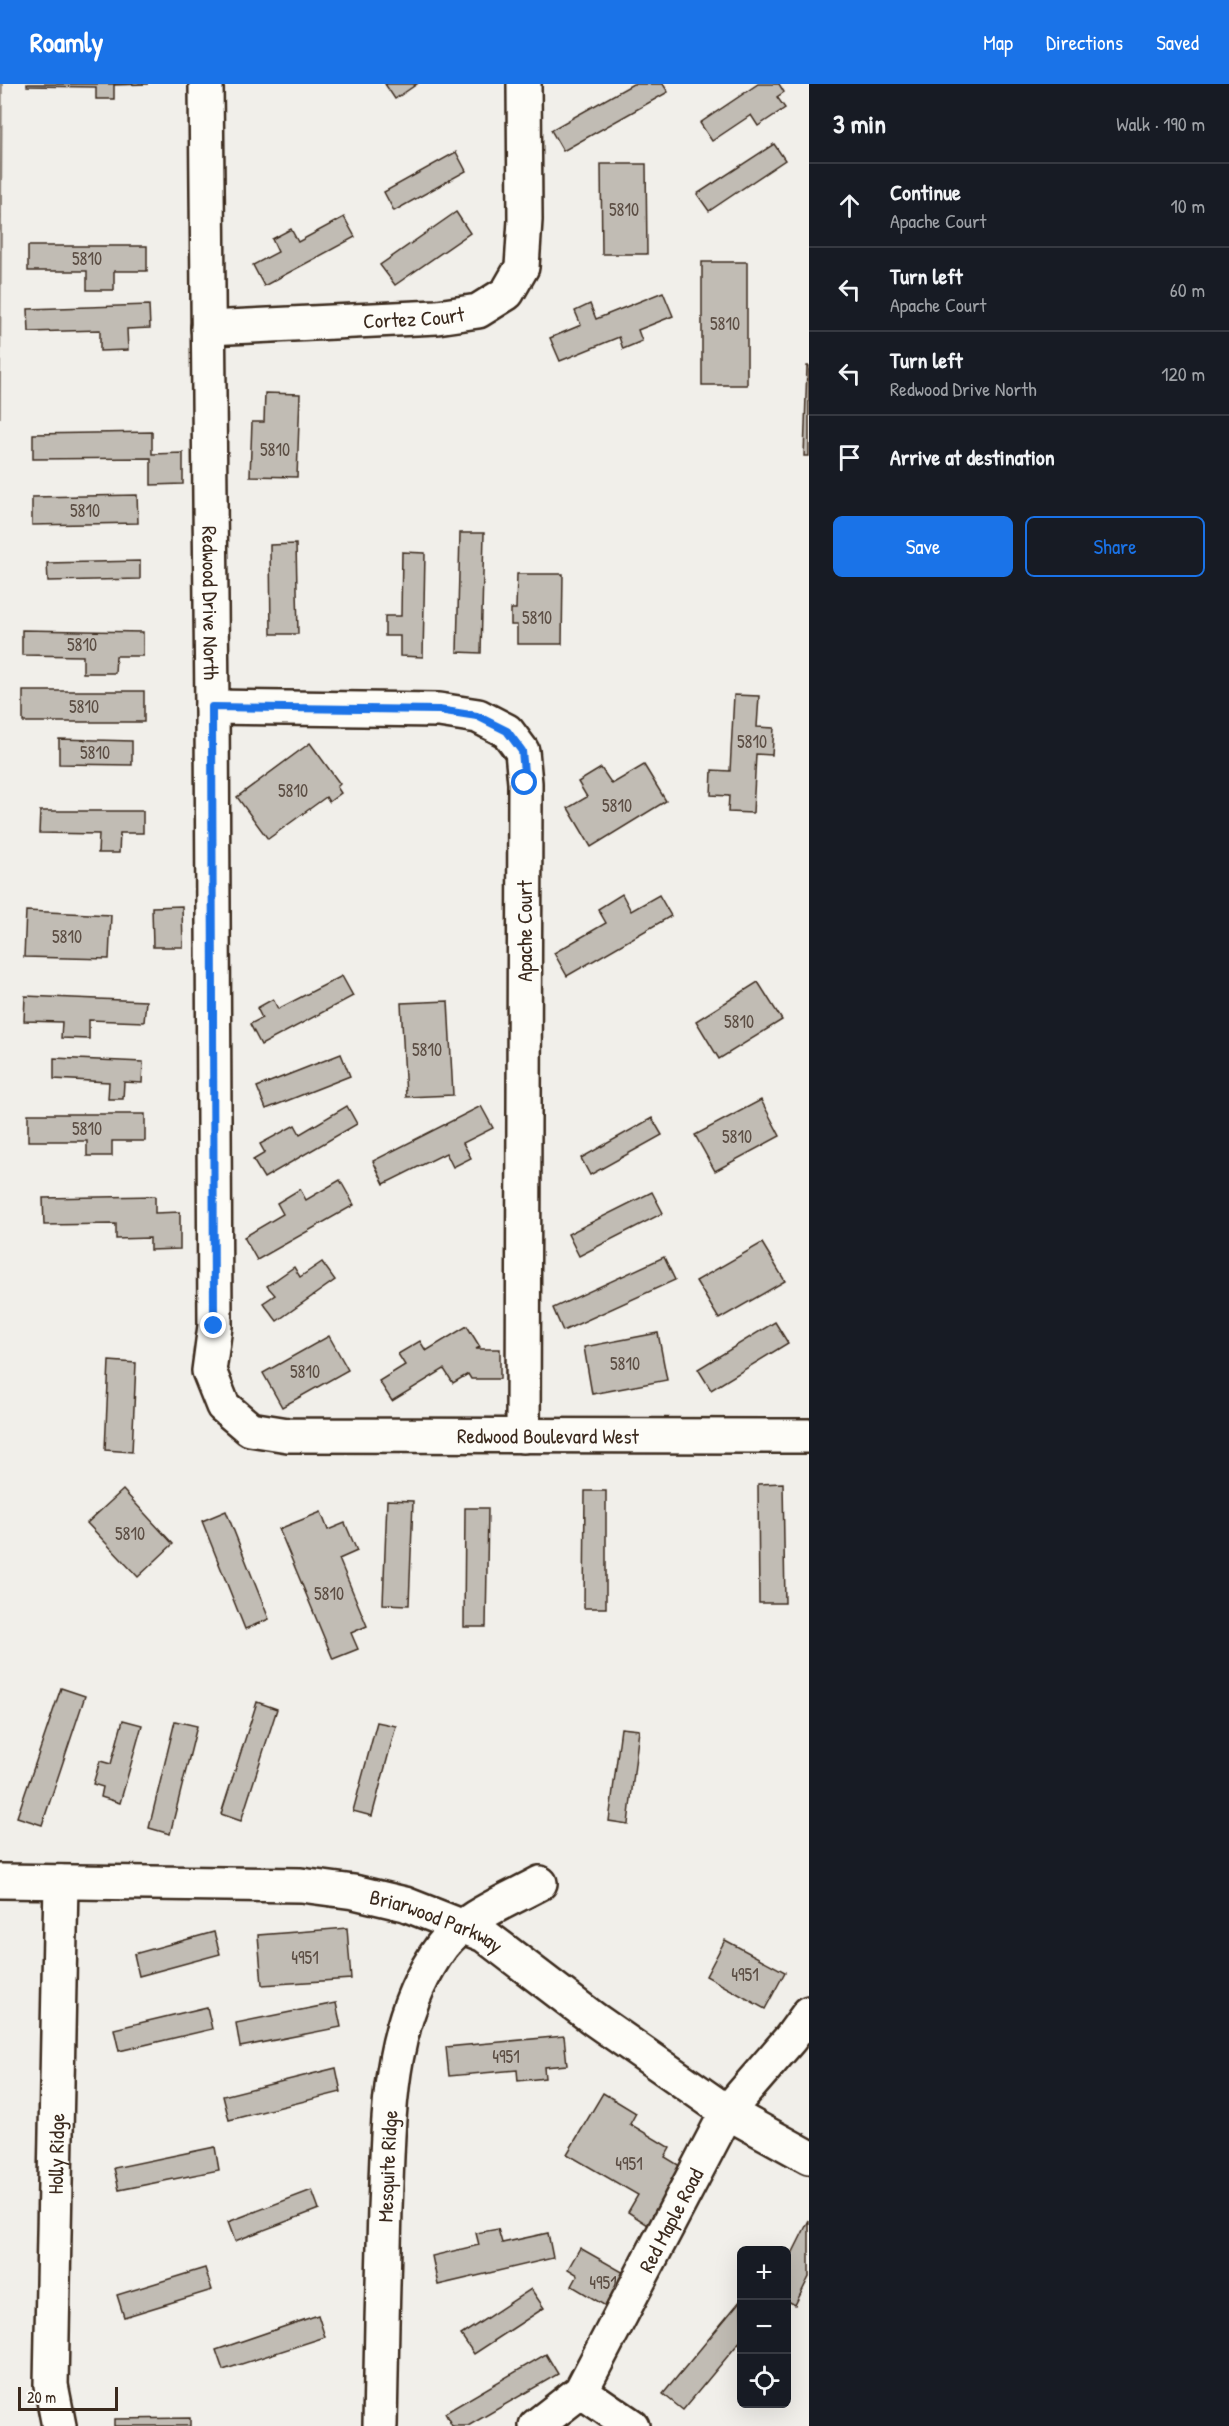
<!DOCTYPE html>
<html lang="en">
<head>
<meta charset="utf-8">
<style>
	body { margin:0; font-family:"Patrick Hand",sans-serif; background:#242831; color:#f1f3f6 }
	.controls { position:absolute; right:18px; bottom:18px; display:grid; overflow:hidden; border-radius:9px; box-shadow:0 6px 24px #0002 }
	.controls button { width:54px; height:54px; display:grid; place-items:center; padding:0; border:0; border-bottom:2px solid #363941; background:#171b24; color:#f1f3f6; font:30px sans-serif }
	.scale { position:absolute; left:18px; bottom:15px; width:100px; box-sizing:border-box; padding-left:6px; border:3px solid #3b2a1e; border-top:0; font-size:16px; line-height:21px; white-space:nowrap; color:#3b2a1e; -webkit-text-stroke:4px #fdfcf7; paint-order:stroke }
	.stop { position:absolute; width:18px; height:18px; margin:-14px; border:4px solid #1a73e8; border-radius:50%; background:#fff }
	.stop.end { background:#1a73e8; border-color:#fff; box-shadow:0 2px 6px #0008 }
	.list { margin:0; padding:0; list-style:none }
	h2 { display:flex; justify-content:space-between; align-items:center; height:78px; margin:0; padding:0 24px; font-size:26px }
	h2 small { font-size:20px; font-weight:400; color:#9ea1a6 }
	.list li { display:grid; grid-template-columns:39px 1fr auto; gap:18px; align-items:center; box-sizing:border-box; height:84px; padding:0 24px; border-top:2px solid #363941 }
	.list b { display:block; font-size:22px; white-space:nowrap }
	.list p { margin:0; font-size:20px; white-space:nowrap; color:#9ea1a6 }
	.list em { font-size:20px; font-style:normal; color:#9ea1a6 }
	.actions { display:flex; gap:12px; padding:18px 24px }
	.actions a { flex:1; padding:14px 0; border:2px solid #1a73e8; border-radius:9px; text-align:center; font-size:21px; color:#1a73e8 }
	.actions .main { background:#1a73e8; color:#fff }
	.icon { flex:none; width:33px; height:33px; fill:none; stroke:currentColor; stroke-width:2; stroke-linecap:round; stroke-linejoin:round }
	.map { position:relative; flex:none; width:809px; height:2342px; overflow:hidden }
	header { display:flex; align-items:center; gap:36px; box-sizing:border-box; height:84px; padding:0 30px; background:#1a73e8; color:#fff }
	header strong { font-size:28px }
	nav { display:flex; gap:33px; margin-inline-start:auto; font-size:21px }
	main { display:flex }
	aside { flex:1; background:#171b24 }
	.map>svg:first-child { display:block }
	.green { fill:#d7d2cc; stroke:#897e75; stroke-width:1.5 }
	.building { fill:#c1bcb4; stroke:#3b2a1e; stroke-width:1.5 }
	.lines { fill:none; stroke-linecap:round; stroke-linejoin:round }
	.minor-casing { stroke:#3b2a1e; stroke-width:38 }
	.minor { stroke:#fdfcf7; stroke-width:33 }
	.route { stroke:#1a73e8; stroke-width:8 }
	.labels { text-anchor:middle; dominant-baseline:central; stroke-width:5; stroke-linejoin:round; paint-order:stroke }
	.number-label { font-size:18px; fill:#5c4e44 }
	.street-label { font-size:21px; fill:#3b2a1e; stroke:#fdfcf7 }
</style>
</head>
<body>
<header>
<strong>Roamly</strong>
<nav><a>Map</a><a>Directions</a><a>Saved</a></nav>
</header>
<main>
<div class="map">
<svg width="809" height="2342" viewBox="0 0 809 2342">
	<rect width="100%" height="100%" fill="#f1efea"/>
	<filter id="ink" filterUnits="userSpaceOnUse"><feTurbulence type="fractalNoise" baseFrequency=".0167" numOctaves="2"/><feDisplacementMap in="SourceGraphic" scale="12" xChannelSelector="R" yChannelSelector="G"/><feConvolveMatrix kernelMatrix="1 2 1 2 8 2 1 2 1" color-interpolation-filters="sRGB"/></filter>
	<g filter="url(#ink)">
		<path class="green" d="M0,0H2L0,334Z"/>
		<g class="building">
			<path d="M27,0H148L114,1V15H96V3L27,2Z"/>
			<path d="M385,0H417L395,15Z"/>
			<path d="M633,0H663L668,8L563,67L551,46Z"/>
			<path d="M758,0H779L784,8L777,13L785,24L758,42L751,31L712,57L700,39Z"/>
			<path d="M774,60L785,76L709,127L697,110Z"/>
			<path d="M456,68L466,87L394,127L384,108Z"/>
			<path d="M601,80H646L647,170H602Z"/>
			<path d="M456,128L470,149L395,201L380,181Z"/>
			<path d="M344,133L355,153L264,202L253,181L278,168L272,155L291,145L298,158Z"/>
			<path d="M28,162H147V187H114V206H87V187H28Z"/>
			<rect x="702" y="178" width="45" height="123"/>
			<path d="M663,208L673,232L638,246L642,257L623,265L619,253L560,277L550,254L581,241L575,227L590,220L596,235Z"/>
			<path d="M149,221L150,244L127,245L128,266L100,267V246L29,248L28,225Z"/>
			<path d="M807,282H809V372H804Z"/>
			<path d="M265,309L300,310L297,393L250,392L252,338H264Z"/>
			<path d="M152,348V370L183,369V400L151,401V374L33,375V350Z"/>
			<path d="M137,411L138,439L32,441V413Z"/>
			<path d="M460,449H484L481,569L457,568Z"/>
			<path d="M296,460L298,550H271L270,461Z"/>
			<path d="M402,468L425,469L423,573L400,572V552H385V532H401Z"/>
			<path d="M140,477V495L48,497L47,479Z"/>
			<path d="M517,490H563L562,560H517V541H511V525H516Z"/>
			<path d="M22,546L143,548V572H116L115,589H83V572L22,571Z"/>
			<rect x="23" y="607" width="121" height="31"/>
			<path d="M734,611L759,612L757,643L774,644L772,671L756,670L753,729L728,728L729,712L711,711L712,686L730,687Z"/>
			<path d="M59,655L132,657V681L59,680Z"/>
			<path d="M310,659L340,700L337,703L341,709L329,718L326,713L268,755L237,713Z"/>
			<path d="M644,681L666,717L591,763L568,724L587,713L578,698L601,684L612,700Z"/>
			<path d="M40,727H143V749H120L119,769H98L99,750L39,749Z"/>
			<path d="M622,810L631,827L659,811L671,832L567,892L554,869L606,839L598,825Z"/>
			<path d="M182,822L183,863H153L152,823Z"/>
			<path d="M26,827L111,831L109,875L24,873Z"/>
			<path d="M342,892L353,912L261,961L250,940L262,934L257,924L273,915L278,925Z"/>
			<path d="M758,898L782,936L719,975L696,937Z"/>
			<path d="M25,912L146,917L144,938L89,936V955L61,954L62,938L24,937Z"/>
			<path d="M448,917L453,1011L406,1013L401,919Z"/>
			<path d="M341,970L350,992L266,1025L257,1003Z"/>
			<path d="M54,974L143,978L142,999L124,998L123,1015H108L109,998L54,995Z"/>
			<path d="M761,1016L780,1052L715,1087L695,1051Z"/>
			<path d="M347,1022L357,1040L264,1094L253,1076L265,1069L260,1060L295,1041L300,1050Z"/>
			<path d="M481,1022L493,1044L463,1059L471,1074L453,1083L446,1069L384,1100L373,1077Z"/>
			<path d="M28,1030H145V1057H112V1072H87V1057H28Z"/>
			<path d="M652,1034L662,1051L590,1091L581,1074Z"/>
			<path d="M340,1096L354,1121L257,1176L244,1153L283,1130L277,1119L300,1105L306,1116Z"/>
			<path d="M652,1108L663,1129L579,1172L568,1150Z"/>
			<path d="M155,1112V1129L180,1128V1165L150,1166V1154L116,1155V1140L44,1141L43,1114Z"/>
			<path d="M762,1159L785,1197L719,1235L696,1197Z"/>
			<path d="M664,1173L675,1196L563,1247L553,1224Z"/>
			<path d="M322,1178L335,1196L277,1237L263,1219L275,1211L267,1202L294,1183L300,1193Z"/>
			<path d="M775,1238L788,1259L711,1306L698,1285Z"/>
			<path d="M467,1242L480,1263L476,1265H500V1295H471L468,1290L453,1299L444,1285L392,1317L379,1297L405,1281L398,1270L420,1257L426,1267Z"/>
			<path d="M658,1249L667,1296L592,1310L584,1263Z"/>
			<path d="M329,1252L348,1286L282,1323L263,1289Z"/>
			<path d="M109,1277L136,1279L132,1368L105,1366Z"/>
			<path d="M783,1399L785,1519H759L758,1400Z"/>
			<path d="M123,1406L173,1460L138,1493L87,1439Z"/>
			<path d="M585,1407H606V1524H584Z"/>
			<path d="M387,1416L413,1417L409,1521L383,1520Z"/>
			<path d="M465,1424H488L486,1543H464Z"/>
			<path d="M226,1427L269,1535L245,1545L202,1437Z"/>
			<path d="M321,1428L328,1446L345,1439L357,1467L339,1475L367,1542L351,1549L358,1565L333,1575L279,1445Z"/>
			<path d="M61,1604L85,1612L42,1741L17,1733Z"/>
			<path d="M257,1618L277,1625L241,1737L221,1730Z"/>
			<path d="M123,1636L142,1641L120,1719L101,1713L103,1703L93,1700L100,1677L111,1680Z"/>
			<path d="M175,1637L197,1642L170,1750L149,1744Z"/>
			<path d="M377,1638L396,1642L372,1732L353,1727Z"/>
			<path d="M621,1644L639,1646L628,1740L609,1737Z"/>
			<path d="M347,1844L351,1895L262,1901L258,1851Z"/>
			<path d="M214,1848L220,1870L139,1892L134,1870Z"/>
			<path d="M725,1856L785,1888L765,1925L706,1892Z"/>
			<path d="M336,1919L341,1943L240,1963L236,1939Z"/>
			<path d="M207,1923L212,1945L119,1967L114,1945Z"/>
			<path d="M564,1952L567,1981L544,1983L545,1994L518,1997L517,1986L449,1992L446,1963Z"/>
			<path d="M336,1984L341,2008L229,2036L223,2012Z"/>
			<path d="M603,2009L636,2029L630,2040L670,2064L665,2073L685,2085L651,2143L628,2128L638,2111L567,2070Z"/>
			<path d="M215,2063L219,2086L119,2106L114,2084Z"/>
			<path d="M312,2106L319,2125L235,2157L228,2138Z"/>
			<path d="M809,2136V2193L795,2221L786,2216V2182Z"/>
			<path d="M498,2145L502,2159L548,2149L553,2174L438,2201L432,2172L479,2161L476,2149Z"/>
			<path d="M580,2164L633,2194L614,2227L572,2202L578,2191L568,2185Z"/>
			<path d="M205,2184L212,2206L124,2233L117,2211Z"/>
			<path d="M531,2205L544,2224L474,2270L461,2251Z"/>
			<path d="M741,2216L742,2255L683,2326L663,2310Z"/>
			<path d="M318,2231L325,2253L223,2286L216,2266Z"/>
			<path d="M546,2270L558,2290L468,2342H452L445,2329Z"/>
			<path d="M190,2334V2342H114V2335Z"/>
		</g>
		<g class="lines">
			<defs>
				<g id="minor">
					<path id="s1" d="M206,0L212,623L215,1242L209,1287L223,1322L250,1345L288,1351L809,1352"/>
					<path id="s2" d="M208,244L437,233L478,227L507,209L522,183L525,136L524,0"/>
					<path d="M212,623L439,626L478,632L507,647L522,667L525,699L523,1352"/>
					<path id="s3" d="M0,1797L301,1801L354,1808L405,1820L484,1851L594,1935L727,2028L809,2073"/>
					<path d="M581,2307L632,2342"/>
					<path id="s4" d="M59,2342L51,2301L61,1798"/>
					<path id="s5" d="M380,2342C381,2269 383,2197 385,2124C389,2035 386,1938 442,1862C463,1834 509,1816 540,1799"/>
					<path id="s6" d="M536,2342L581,2307L727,2028L790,1955L809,1929"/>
				</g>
			</defs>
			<use href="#minor" class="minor-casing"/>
			<use href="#minor" class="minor"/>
		</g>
	</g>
	<g class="lines" filter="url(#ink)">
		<path class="route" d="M214,1242L212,623L439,626L477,632L507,647L522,667L525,699"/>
	</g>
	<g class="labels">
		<g class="number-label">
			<text x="624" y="125">5810</text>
			<text x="87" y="174">5810</text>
			<text x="725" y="239">5810</text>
			<text x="275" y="365">5810</text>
			<text x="85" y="426">5810</text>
			<text x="537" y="533">5810</text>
			<text x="82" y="560">5810</text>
			<text x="84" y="622">5810</text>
			<text x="752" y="657">5810</text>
			<text x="95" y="668">5810</text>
			<text x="293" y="706">5810</text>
			<text x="617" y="721">5810</text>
			<text x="67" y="852">5810</text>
			<text x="739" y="937">5810</text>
			<text x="427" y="965">5810</text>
			<text x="87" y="1044">5810</text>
			<text x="737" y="1052">5810</text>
			<text x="625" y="1279">5810</text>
			<text x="305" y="1287">5810</text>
			<text x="130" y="1449">5810</text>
			<text x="329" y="1509">5810</text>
			<text x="305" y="1873">4951</text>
			<text x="745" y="1890">4951</text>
			<text x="506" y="1972">4951</text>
			<text x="629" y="2079">4951</text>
			<text x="603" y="2198">4951</text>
		</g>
		<g class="street-label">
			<text stroke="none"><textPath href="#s2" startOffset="206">Cortez Court</textPath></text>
			<text stroke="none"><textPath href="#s1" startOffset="519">Redwood Drive North</textPath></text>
			<text transform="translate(524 847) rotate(-90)">Apache Court</text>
			<text stroke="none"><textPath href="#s1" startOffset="1659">Redwood Boulevard West</textPath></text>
			<text stroke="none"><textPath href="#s3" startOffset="442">Briarwood Parkway</textPath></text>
			<text stroke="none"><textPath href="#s4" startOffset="273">Holly Ridge</textPath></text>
			<text stroke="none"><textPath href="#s5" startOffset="260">Mesquite Ridge</textPath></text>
			<text stroke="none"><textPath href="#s6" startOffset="250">Red Maple Road</textPath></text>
		</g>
	</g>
</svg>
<div class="controls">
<button>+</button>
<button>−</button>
<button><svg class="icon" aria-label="locate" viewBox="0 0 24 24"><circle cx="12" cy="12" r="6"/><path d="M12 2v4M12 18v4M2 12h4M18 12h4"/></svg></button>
</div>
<div class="scale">20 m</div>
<div class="stop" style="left:525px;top:699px"></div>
<div class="stop end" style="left:214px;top:1242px"></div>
</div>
<aside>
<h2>3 min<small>Walk · 190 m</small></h2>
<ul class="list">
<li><svg class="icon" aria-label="ahead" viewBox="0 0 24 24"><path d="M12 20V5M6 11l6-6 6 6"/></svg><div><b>Continue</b><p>Apache Court</p></div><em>10 m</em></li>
<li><svg class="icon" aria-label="left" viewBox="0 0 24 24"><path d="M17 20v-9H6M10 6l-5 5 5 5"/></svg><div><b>Turn left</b><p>Apache Court</p></div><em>60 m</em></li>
<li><svg class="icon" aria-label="left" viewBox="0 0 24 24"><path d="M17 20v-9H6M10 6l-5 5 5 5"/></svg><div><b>Turn left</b><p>Redwood Drive North</p></div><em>120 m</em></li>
<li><svg class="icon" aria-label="arrive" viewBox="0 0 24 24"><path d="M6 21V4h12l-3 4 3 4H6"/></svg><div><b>Arrive at destination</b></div></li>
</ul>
<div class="actions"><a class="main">Save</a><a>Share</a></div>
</aside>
</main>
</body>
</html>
